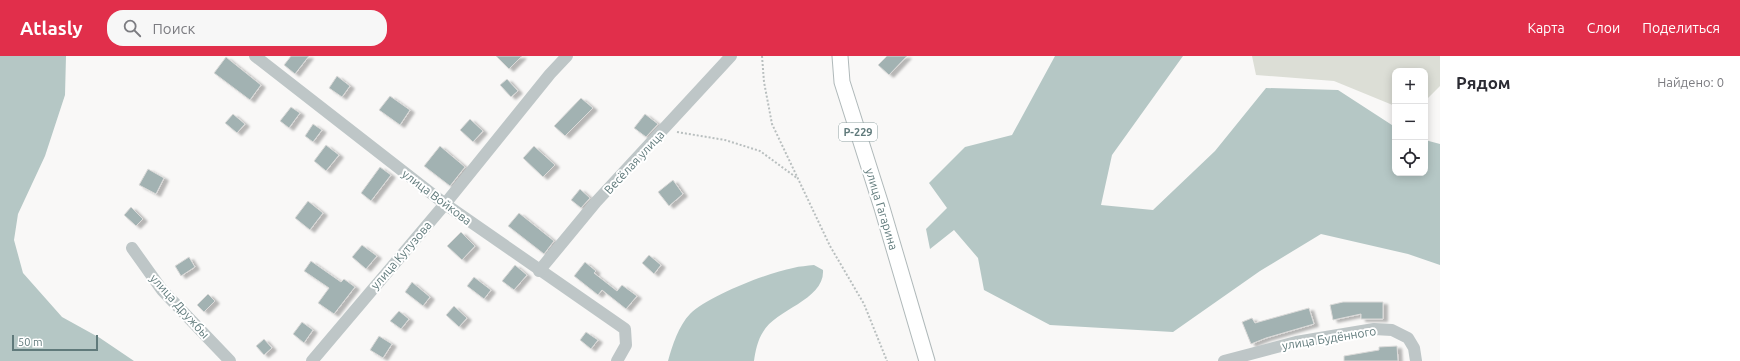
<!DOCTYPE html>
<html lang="ru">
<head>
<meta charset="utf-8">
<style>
	body { margin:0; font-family:Ubuntu,sans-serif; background:#f7f7f7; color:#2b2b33 }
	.controls { position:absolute; right:12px; top:12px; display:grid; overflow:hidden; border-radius:8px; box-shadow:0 2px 10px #0003 }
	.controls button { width:36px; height:36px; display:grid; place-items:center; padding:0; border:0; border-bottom:1px solid #e1e1e2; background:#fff; color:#2b2b33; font:20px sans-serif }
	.scale { position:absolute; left:12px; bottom:10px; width:86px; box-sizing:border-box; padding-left:4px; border:2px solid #607a7b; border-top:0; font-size:11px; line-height:14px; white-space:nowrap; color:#607a7b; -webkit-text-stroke:3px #fff; paint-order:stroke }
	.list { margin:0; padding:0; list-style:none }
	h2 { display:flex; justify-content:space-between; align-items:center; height:52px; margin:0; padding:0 16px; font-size:17px }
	h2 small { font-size:13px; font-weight:400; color:#7c7c81 }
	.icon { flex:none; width:22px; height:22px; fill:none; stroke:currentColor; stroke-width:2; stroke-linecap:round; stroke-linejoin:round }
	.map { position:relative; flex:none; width:1440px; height:305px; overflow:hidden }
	header { display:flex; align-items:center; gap:24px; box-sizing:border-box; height:56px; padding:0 20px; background:#e12f4b; color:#fff }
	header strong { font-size:19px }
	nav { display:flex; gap:22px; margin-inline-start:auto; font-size:14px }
	.search { width:280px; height:36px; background:#f7f7f7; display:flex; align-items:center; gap:10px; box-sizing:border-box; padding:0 14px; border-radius:16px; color:#7c7c81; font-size:15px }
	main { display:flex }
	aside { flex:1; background:#fff }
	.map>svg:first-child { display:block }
	.green { fill:#dcded6 }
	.water { fill:#b5c7c5 }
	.building { fill:#a2b2b2; stroke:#dbdad9; filter:url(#shadow) }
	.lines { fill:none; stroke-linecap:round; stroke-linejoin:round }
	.major-casing { stroke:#b0b9ba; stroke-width:17 }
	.path { stroke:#b9bfbf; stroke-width:2; stroke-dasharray:2 2; stroke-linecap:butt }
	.minor { stroke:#bec6c7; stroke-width:12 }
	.major { stroke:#fff; stroke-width:15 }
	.labels { text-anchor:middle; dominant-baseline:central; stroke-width:4; stroke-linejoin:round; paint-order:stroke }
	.shield { fill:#fff; stroke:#90a2a3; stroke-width:1 }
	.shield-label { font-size:11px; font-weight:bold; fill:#607a7b }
	.street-label { font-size:12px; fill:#607a7b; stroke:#fff }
</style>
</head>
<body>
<header>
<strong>Atlasly</strong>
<div class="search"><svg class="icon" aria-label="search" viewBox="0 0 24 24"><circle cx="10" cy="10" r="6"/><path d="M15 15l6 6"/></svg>Поиск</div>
<nav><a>Карта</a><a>Слои</a><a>Поделиться</a></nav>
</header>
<main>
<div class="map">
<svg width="1440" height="305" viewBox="0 0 1440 305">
	<defs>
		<filter id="shadow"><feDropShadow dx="4.5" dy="2.5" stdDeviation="1" flood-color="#0004"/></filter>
	</defs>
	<rect width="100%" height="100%" fill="#f9f8f7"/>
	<path class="green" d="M1252,0H1440V30L1425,45V15H1395V50L1334,25L1256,19Z"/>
	<g class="water">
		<path d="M0,0H66L65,39L45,100L18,158L14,184L23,217L62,261L100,282L134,305H0Z"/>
		<path d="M1055,0H1183L1112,99L1101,149L1153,154L1215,95L1266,32L1338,34L1395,71V117H1425V84L1440,88V209L1408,198L1321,178L1260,215L1173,276L1050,269L984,234L978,202L954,174L930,193L926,173L947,152L929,127L965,91L1012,79Z"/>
		<path d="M814,209L823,214C825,244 776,253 763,276C758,283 755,296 754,305H668C672,290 679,269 690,258C708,240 767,217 793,212C800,210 807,210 814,209Z"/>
	</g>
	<g class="building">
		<path d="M291,0H309L295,18L284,9Z"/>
		<path d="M496,0H522L509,13Z"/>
		<path d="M887,0H907L889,19L878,9Z"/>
		<path d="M226,1L261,29L250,44L214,17Z"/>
		<path d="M337,20L350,30L342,41L329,32Z"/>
		<path d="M507,23L518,35L511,41L500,29Z"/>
		<path d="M390,40L410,54L400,69L379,54Z"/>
		<path d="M581,42L593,52L565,80L554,70Z"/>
		<path d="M291,51L300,57L289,72L280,65Z"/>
		<path d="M233,58L245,68L237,77L225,67Z"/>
		<path d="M645,58L658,68L646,81L634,72Z"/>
		<path d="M470,63L483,75L473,86L460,74Z"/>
		<path d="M313,68L322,74L313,86L305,80Z"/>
		<path d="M326,89L339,99L326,115L314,105Z"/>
		<path d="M440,90L465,111L450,130L424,110Z"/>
		<path d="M534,90L555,109L543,121L523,102Z"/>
		<path d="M380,111L391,119L371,145L361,137Z"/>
		<path d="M148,113L164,122L156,138L139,129Z"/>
		<path d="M673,124L683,138L669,150L658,136Z"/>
		<path d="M580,133L590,142L581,152L571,144Z"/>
		<path d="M308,145L323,157L310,174L295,162Z"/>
		<path d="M131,151L143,163L136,170L124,159Z"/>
		<path d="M519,157L554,185L544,198L508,170Z"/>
		<path d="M461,176L475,190L462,204L447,190Z"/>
		<path d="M362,189L377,200L366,213L352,201Z"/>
		<path d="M649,199L661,209L654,218L642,207Z"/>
		<path d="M189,201L195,211L181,220L175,210Z"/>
		<path d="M311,205L341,226L344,223L355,231L334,258L318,247L329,232L304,215Z"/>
		<path d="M585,206L596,215L594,217L617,235L622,229L637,240L626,253L602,234L598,239L574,220Z"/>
		<path d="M515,209L527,219L514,234L502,225Z"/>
		<path d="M474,221L491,234L484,243L467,230Z"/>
		<path d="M412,226L430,241L423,250L405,236Z"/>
		<path d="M208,238L215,245L204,256L197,249Z"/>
		<path d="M1343,246H1383V263H1361V258L1333,264L1330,249Z"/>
		<path d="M454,250L467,262L459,271L446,259Z"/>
		<path d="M1309,252L1314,268L1266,282L1251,288L1242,266L1252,262L1255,267Z"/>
		<path d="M399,255L409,263L401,273L390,265Z"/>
		<path d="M302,266L313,274L304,287L293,278Z"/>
		<path d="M586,276L598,284L591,293L580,284Z"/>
		<path d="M379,280L392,288L383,302L370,294Z"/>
		<path d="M264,283L272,292L264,299L256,290Z"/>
		<path d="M1397,290L1398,305H1344V300L1379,294V291Z"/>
	</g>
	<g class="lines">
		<defs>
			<path id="major" d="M840,0L842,26L882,152L927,305"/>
		</defs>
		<use href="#major" class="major-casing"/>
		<g class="path">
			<path d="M762,0L764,26L772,68L830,190L864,248L887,305"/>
			<path d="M677,76L725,84L760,95L797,122"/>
		</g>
		<g class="minor">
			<path d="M255,0L445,148L625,273L626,289L617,305"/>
			<path d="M132,192L162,234L230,305"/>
			<path d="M539,215L596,146L731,0"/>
			<path d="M312,305L445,148L550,18L567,0"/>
			<path d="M1224,305L1296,286L1374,273L1392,274L1408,282L1414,292L1416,305"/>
		</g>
		<use href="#major" class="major"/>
	</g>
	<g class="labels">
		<rect class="shield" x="839" y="67" width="38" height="18" rx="3"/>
		<g class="shield-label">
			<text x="858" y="76">Р-229</text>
		</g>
		<g class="street-label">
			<text transform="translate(634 106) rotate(-47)">Весёлая улица</text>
			<text transform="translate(437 141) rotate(37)">улица Войкова</text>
			<text transform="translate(882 153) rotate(73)">улица Гагарина</text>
			<text transform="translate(401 199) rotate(-49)">улица Кутузова</text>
			<text transform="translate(180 250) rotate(48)">улица Дружбы</text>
			<text transform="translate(1329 282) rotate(-9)">улица Будённого</text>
		</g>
	</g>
</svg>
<div class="controls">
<button>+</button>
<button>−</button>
<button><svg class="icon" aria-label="locate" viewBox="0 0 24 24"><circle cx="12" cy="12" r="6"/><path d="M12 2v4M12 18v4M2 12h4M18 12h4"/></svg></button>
</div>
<div class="scale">50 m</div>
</div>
<aside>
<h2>Рядом<small>Найдено: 0</small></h2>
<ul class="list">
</ul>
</aside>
</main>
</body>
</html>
